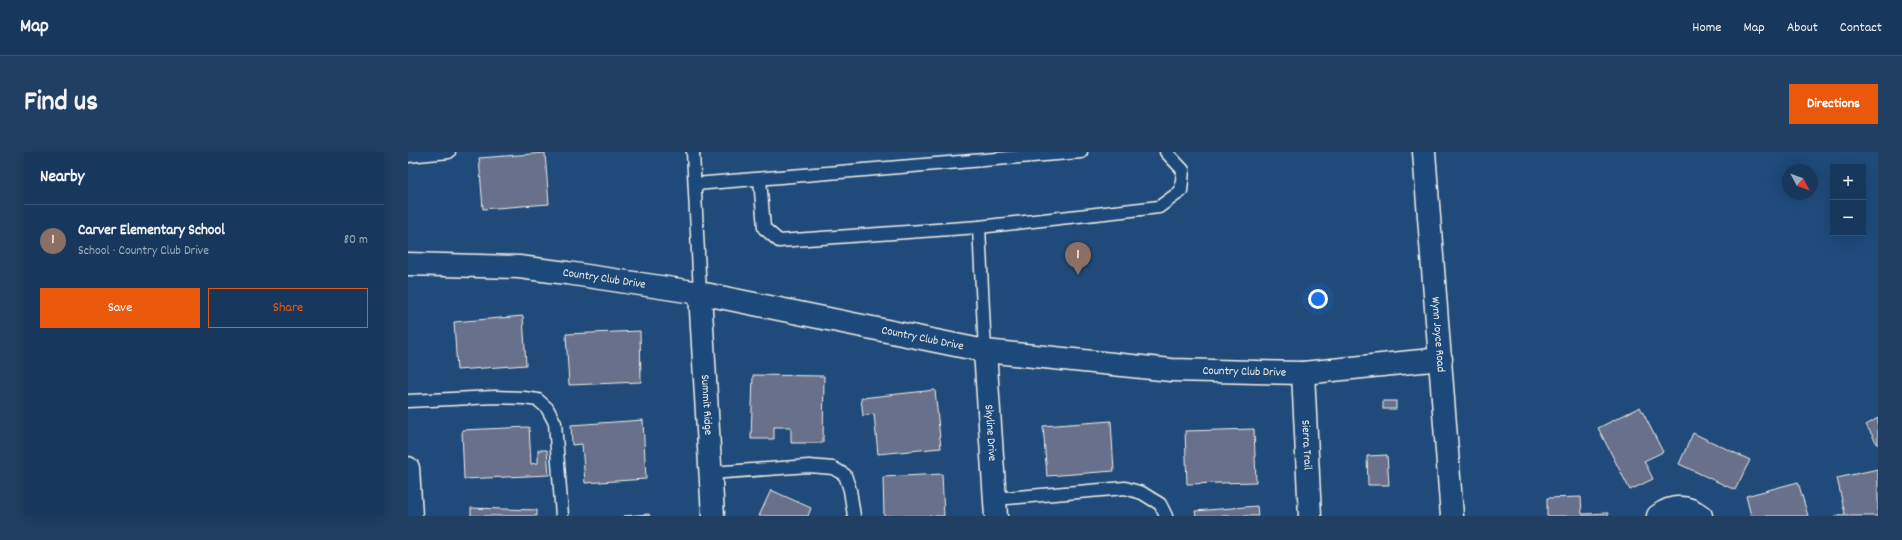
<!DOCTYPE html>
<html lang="en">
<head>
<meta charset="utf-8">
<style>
	body { margin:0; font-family:Dekko,sans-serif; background:#203f62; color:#f1f3f6 }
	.controls { position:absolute; right:12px; top:12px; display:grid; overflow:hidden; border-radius:0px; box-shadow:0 4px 16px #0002 }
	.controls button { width:36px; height:36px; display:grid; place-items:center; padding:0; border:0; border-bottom:1px solid #365272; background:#17385c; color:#f1f3f6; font:20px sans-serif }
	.compass { position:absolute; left:1374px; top:12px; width:36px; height:36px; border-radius:50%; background:#17385c; box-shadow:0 4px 16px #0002; rotate:131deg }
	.you { position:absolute; left:910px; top:147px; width:14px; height:14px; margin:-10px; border:3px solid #fff; border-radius:50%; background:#1a73e8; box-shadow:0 0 0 6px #1a73e833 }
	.badge { display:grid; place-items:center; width:26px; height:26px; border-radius:50%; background:#ea580c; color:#fff; font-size:13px; font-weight:700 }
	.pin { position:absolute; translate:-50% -33px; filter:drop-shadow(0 1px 2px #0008) }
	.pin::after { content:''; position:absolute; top:21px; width:14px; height:12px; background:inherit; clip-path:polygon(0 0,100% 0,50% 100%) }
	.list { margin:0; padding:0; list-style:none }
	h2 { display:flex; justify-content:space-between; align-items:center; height:52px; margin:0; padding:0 16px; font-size:17px }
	h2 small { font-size:13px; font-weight:400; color:#9eacbb }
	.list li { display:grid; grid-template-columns:26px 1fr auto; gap:12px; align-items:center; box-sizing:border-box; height:72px; padding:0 16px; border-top:1px solid #365272 }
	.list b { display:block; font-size:15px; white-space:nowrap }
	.list p { margin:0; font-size:13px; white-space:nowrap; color:#9eacbb }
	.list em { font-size:13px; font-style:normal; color:#9eacbb }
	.actions { display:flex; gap:8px; padding:12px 16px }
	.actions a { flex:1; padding:9px 0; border:1px solid #ea580c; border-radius:0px; text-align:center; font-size:14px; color:#ea580c }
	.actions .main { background:#ea580c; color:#fff }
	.map { position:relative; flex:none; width:1470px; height:364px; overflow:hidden; border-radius:0px }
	header { display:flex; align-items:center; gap:24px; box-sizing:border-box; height:56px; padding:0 20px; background:#17385c; border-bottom:1px solid #365272 }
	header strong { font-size:19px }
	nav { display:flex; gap:22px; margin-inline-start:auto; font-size:14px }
	.intro { display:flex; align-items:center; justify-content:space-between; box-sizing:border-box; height:96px; padding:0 24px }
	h1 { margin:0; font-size:28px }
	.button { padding:10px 18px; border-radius:0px; background:#ea580c; color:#fff; font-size:14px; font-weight:700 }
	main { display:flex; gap:24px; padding:0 24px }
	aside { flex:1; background:#17385c; border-radius:0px; box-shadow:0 4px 16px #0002 }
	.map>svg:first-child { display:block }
	.building { fill:#68708c; stroke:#f4f1e8 }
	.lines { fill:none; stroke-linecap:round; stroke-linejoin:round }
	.lane-casing { stroke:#f4f1e8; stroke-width:15 }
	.street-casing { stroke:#f4f1e8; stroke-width:25 }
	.secondary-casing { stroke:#f4f1e8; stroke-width:25 }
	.lane { stroke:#1f4a7a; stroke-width:12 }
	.street { stroke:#1f4a7a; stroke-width:22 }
	.secondary { stroke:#1f4a7a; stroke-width:22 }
	.labels { text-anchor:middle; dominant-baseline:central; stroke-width:3; stroke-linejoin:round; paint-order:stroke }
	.street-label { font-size:12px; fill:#f4f1e8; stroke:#1f4a7a }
</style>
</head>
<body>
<header>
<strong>Map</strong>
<nav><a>Home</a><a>Map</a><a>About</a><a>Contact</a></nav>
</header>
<div class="intro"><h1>Find us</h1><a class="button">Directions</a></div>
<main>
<aside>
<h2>Nearby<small></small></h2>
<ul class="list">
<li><span class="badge" style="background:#8d6e63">1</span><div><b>Carver Elementary School</b><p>School · Country Club Drive</p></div><em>80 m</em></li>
</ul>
<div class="actions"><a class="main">Save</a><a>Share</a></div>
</aside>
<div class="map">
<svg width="1470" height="364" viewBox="0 0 1470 364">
	<rect width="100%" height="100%" fill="#1f4a7a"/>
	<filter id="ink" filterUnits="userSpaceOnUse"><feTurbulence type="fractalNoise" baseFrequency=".025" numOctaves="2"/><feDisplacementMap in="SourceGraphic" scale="8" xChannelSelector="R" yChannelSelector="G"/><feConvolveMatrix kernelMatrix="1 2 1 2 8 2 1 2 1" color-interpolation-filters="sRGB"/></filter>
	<g filter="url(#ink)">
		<g class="building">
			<path d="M137,1L141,52L75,57L71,6Z"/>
			<path d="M115,164L118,213L49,218L46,170Z"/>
			<path d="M232,179L233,230L161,233L158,182Z"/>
			<path d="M345,223L416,224L415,291H383V275H366V287H343Z"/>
			<path d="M527,238L533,296L470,302L466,262L455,264L453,246Z"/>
			<rect x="975" y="249" width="13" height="8"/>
			<path d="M1232,255L1255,300L1236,309L1245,327L1222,338L1190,276Z"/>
			<path d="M1470,266V293L1458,273Z"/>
			<path d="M235,268L238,327L177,331L174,292L164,293L163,273Z"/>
			<path d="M703,269L706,319L639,324L635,274Z"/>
			<path d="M121,275L123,312L130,311V298H139L141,323L56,327L54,278Z"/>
			<path d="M846,277L848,330L779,332L777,279Z"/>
			<path d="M1285,281L1342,308L1327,338L1271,312Z"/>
			<path d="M979,303L981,333H960L959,304Z"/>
			<path d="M1470,317V364H1426L1437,362L1429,326Z"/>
			<path d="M534,322L536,364H476L475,325Z"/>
			<path d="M1390,330L1400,364H1343L1338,344Z"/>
			<path d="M363,338L403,356L400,364H351Z"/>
			<path d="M1173,345L1174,362L1200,361V364H1139V346Z"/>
			<path d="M849,354L850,364H788L787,359Z"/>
			<path d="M63,356L129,358V364H63Z"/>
			<path d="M241,362L242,364H216Z"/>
		</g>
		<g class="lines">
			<defs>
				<g id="lane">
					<path d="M285,0L292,141"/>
					<path d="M0,4L41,0"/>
					<path d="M352,27L356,76L371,89L571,75L751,55L773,39L775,18L758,0"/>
					<path d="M287,32L673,0"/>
					<path d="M571,75L577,199"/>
					<path d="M0,249L87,245L116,246L130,248L139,256L147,271L154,364"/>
					<path d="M303,321L401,314L425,316L437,323L442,338L446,364"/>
					<path d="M587,347L717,336L734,341L752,352L758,364"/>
				</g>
				<g id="street">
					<path id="s1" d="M0,112L111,115L159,121L292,141L577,199L763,218L895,221L1033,207"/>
					<path id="s2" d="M292,141L305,364"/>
					<path id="s3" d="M577,199L588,364"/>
					<path id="s4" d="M895,221L902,364"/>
					<path d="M0,316L3,364"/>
					<path d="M1250,364C1264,353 1279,353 1293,364"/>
				</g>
				<g id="secondary">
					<path id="s5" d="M1016,0L1044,364"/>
				</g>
			</defs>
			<use href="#lane" class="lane-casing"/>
			<use href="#street" class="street-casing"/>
			<use href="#secondary" class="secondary-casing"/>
			<use href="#lane" class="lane"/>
			<use href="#street" class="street"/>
			<use href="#secondary" class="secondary"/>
		</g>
	</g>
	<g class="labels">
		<g class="street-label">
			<text stroke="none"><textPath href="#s1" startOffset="197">Country Club Drive</textPath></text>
			<text stroke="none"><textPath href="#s5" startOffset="183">Wynn Joyce Road</textPath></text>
			<text stroke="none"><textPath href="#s1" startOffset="521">Country Club Drive</textPath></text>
			<text stroke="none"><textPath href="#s1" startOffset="845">Country Club Drive</textPath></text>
			<text stroke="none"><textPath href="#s2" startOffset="112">Summit Ridge</textPath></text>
			<text stroke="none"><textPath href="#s3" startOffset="82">Skyline Drive</textPath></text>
			<text stroke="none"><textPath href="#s4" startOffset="72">Sierra Trail</textPath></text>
		</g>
	</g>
</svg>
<div class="controls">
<button>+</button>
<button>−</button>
</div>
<svg class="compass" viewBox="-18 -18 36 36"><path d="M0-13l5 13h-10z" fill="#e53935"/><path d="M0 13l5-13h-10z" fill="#9eacbb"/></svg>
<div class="you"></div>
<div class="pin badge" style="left:670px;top:123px;background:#8d6e63">1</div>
</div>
</main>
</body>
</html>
